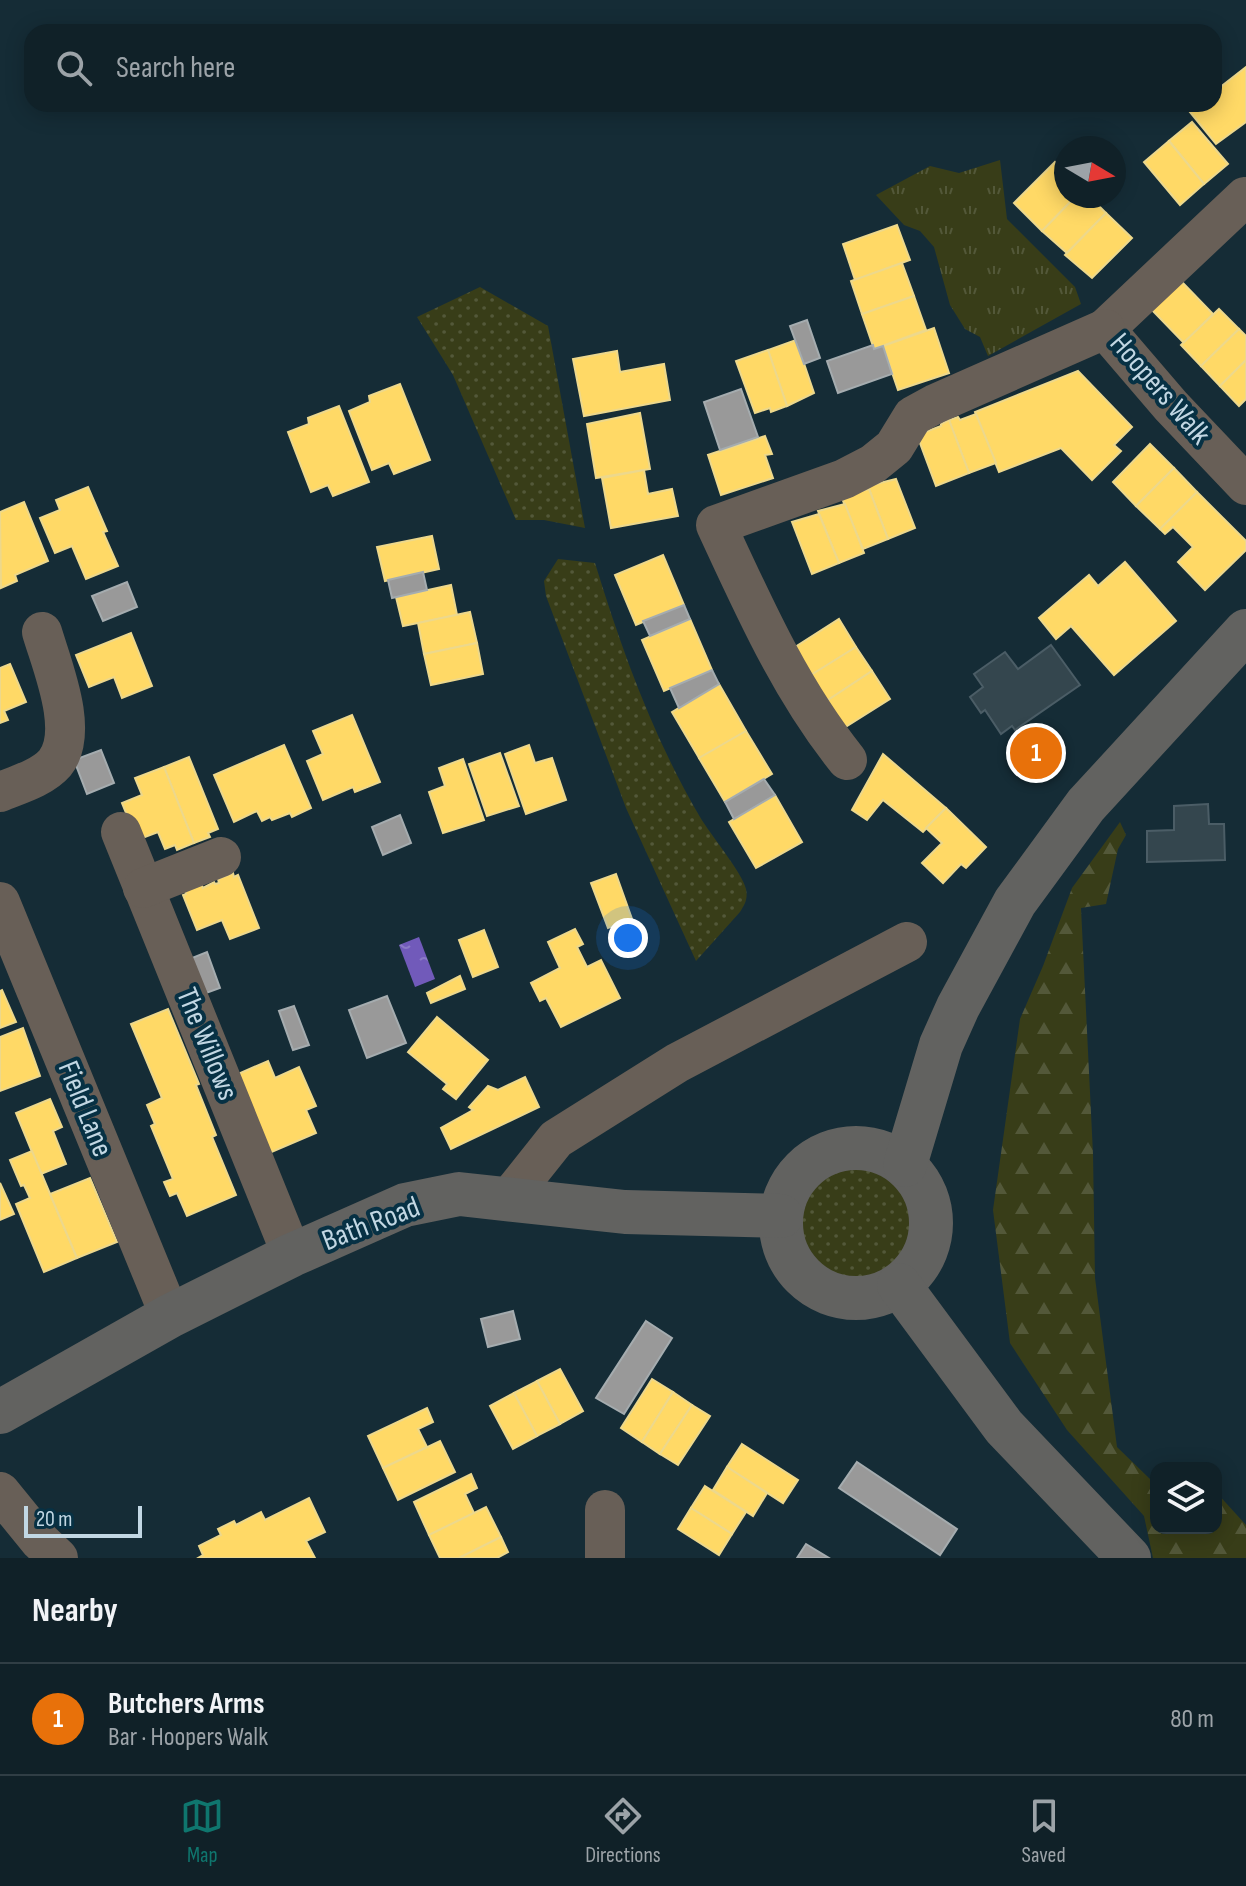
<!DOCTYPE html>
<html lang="en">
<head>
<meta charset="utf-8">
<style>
	body { margin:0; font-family:"Sofia Sans Condensed",sans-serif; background:#192930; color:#f1f3f6 }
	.controls { position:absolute; right:24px; bottom:24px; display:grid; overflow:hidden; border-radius:16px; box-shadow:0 4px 20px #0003 }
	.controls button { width:72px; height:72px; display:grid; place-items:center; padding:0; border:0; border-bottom:2px solid #303e45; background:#102128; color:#f1f3f6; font:40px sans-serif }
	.compass { position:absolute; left:1054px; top:136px; width:72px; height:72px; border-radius:50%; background:#102128; box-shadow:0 4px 20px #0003; rotate:100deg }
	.scale { position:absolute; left:24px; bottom:20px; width:118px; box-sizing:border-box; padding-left:8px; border:4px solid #c2d7e3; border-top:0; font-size:22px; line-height:28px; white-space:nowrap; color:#c2d7e3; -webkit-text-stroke:6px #073144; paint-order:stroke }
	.you { position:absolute; left:628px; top:938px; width:28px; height:28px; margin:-20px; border:6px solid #fff; border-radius:50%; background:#1a73e8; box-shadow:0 0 0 12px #1a73e833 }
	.badge { display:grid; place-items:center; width:52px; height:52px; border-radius:50%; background:#0f766e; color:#fff; font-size:26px; font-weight:700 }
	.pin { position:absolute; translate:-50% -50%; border:4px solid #fff; box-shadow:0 2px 8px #0006 }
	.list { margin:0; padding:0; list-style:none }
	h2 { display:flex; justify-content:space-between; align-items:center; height:104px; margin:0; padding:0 32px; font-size:34px }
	h2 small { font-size:26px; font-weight:400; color:#9ca3a8 }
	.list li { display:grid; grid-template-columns:52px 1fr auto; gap:24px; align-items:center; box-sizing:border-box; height:112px; padding:0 32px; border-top:2px solid #303e45 }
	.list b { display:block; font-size:30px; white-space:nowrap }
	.list p { margin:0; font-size:26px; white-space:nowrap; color:#9ca3a8 }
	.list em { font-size:26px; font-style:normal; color:#9ca3a8 }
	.icon { flex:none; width:44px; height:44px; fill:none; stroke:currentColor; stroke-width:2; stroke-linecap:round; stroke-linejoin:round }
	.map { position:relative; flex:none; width:1246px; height:1558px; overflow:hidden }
	.search { position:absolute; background:#102128; box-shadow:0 4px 20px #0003; left:24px; right:24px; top:24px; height:88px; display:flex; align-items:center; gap:20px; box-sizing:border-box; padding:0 28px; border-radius:24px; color:#9ca3a8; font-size:30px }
	.sheet { height:216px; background:#102128 }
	nav { display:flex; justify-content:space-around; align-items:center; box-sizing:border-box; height:112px; border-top:2px solid #303e45; background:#102128; font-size:22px; color:#9ca3a8 }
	nav a { display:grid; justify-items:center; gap:4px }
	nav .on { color:#0f766e }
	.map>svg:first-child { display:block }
	.grass { fill:url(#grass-dots) }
	.forest { fill:url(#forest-firs) }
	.park { fill:url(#park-tufts) }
	.water { fill:url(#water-ripples) }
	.homes { fill:#ffd966; stroke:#edd88c; stroke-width:2 }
	.industry { fill:#999; stroke:#a5acaf; stroke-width:2 }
	.building { fill:#34464e; stroke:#4b5d66; stroke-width:2 }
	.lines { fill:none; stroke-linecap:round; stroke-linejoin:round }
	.street { stroke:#685f57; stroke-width:40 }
	.primary { stroke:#626260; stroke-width:44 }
	.labels { text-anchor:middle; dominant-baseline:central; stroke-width:8; stroke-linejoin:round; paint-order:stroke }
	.street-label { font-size:30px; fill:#c2d7e3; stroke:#073144 }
</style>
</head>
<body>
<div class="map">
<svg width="1246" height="1558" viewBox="0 0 1246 1558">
	<defs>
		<pattern id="grass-dots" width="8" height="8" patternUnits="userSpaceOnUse" patternTransform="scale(2)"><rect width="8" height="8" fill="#383d18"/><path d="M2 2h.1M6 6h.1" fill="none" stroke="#535839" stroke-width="1.8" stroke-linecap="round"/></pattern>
		<pattern id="forest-firs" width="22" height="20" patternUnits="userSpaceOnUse" patternTransform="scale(2)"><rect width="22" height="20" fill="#383d18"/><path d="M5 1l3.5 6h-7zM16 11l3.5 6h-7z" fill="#535839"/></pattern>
		<pattern id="park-tufts" width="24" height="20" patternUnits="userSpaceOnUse" patternTransform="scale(2)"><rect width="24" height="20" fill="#383d18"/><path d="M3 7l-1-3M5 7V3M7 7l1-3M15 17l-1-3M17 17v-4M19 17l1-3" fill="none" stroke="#535839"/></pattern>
		<pattern id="water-ripples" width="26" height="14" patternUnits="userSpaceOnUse" patternTransform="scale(2)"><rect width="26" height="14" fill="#715aba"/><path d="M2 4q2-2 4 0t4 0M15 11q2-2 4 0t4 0" fill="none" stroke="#8a79c6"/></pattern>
	</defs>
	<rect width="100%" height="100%" fill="#152c36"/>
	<g class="grass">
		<path d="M480,287L548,326L585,528L544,520H516L453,375L417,317Z"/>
		<path d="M558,559L595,563C622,651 653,737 700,817C710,834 743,874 746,889C748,899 745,904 740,912L696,961L626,808L546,596L544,581Z"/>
		<circle cx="856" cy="1223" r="59"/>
	</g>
	<path class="forest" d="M1120,822L1126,835L1118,849L1106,904L1081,908L1093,1154L1095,1278L1117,1447L1151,1480L1156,1481V1528H1216V1492L1246,1525V1558H1153L1144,1516L1067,1430L1010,1343L993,1210L1020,1019L1043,966L1072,888Z"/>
	<path class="park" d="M1000,160L1007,219L1075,287L1081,304L988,356L980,337L965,329L950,305L934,247L920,231L904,225L876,195L930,166L959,173Z"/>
	<path class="water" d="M419,937L435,979L415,987L399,945Z"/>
	<g class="homes">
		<path d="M1246,67V122L1216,144L1189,111L1198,104H1214V92Z"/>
		<path d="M1192,122L1228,164L1204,184L1169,141Z"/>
		<path d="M1169,141L1204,184L1180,205L1144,162Z"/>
		<path d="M1055,162L1066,173V196H1076L1042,231L1014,203Z"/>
		<path d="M1076,196H1089L1106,213L1067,253L1042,231Z"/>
		<path d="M1106,213L1132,238L1092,278L1065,255Z"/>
		<path d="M897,225L910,260L855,280L843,244Z"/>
		<path d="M902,263L914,296L862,314L851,281Z"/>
		<path d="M1181,281L1213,314L1184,343L1152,310Z"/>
		<path d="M914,296L926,330L874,349L862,314Z"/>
		<path d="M1219,309L1239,329L1201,366L1181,345Z"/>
		<path d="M934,328L949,373L898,390L883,346Z"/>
		<path d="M1239,329L1246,336V360L1220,386L1201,366Z"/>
		<path d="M796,340L814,393L787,406L768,350Z"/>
		<path d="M768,350L787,406L771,412L770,408L755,413L736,361Z"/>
		<path d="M617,351L620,372L664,364L670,400L584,416L573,359Z"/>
		<path d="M1246,360V399L1239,406L1220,386Z"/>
		<path d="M1078,371L1132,427L1114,445L1121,451L1092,480L1061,448L999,472L975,412Z"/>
		<path d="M400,384L430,460L394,474L389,463L372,470L349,411L370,402L369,396Z"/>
		<path d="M339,406L369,482L333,496L328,485L311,492L288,432L309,424L308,418Z"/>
		<path d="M640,413L650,469L596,478L587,424Z"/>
		<path d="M976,414L996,463L969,473L949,420L958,417L960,420Z"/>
		<path d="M949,420L969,473L936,486L917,435L941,426V424Z"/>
		<path d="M765,436L772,454L765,455L773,478L721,495L708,455Z"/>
		<path d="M1150,444L1174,468L1136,506L1113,482Z"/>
		<path d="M1174,468L1197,492L1160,529L1136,506Z"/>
		<path d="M644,470L648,494L672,489L678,516L611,528L602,478Z"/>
		<path d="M896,479L915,528L888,539L868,486Z"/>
		<path d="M88,487L107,531L103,532L118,566L86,579L72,546L55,553L40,518L60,510L56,500Z"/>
		<path d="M869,489L888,539L863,549L841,496Z"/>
		<path d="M1197,492L1246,541V550L1205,590L1178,562L1193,547L1173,527L1165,534L1160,529Z"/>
		<path d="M24,502L48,561L15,575L17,581L1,588L0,512Z"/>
		<path d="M845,504L864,553L839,563L818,511Z"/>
		<path d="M819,514L839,563L812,574L792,522Z"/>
		<path d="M432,536L439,569L385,581L377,547Z"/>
		<path d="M663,555L684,605L636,625L615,575Z"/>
		<path d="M1125,562L1176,621L1114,675L1071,626L1056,639L1039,618L1089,575L1098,586Z"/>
		<path d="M451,585L457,615L403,626L396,597Z"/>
		<path d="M470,612L477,643L424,654L418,623Z"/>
		<path d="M690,619L712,670L664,691L642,640Z"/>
		<path d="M839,619L856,647L811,675L792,649Z"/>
		<path d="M131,633L152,686L122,698L114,677L89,687L76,655Z"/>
		<path d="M477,643L483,674L431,685L424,654Z"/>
		<path d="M856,647L872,671L825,702L811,675Z"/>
		<path d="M10,664L26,702L4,711L8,720L0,723V668Z"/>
		<path d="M872,671L890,699L844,728L825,702Z"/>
		<path d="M719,684L746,731L699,758L672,712Z"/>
		<path d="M352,715L380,782L355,792L353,787L323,800L307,761L323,754L313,731Z"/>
		<path d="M746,731L772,774L725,802L699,758Z"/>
		<path d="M284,745L311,808L292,817L290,813L272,820L270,817L262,821L257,811L234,822L214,775Z"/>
		<path d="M529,745L535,763L552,758L566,800L526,814L505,754Z"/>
		<path d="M500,753L519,806L487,816L469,764Z"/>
		<path d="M883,754L946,808L923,832L883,800L867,820L852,810Z"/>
		<path d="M189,757L218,829L208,833L210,837L194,843L164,767Z"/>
		<path d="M463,759L484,820L443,833L429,792L445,786L439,768Z"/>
		<path d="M164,767L194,843L177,850L175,845L165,849L158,832L137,840L122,803L142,795L135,778Z"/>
		<path d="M775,795L802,842L756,868L729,822Z"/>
		<path d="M946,808L986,847L966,868L961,864L943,883L922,863L942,843L926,828Z"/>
		<path d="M233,873L234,877L238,875L259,928L230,939L222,920L197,930L183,895L186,894L185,890L201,884L203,888L214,882L215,884L219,883L218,879Z"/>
		<path d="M616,874L632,919L608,928L591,883Z"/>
		<path d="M575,929L583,944L577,947L587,967L601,960L620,998L561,1027L546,998L540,1001L531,983L560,968L548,942Z"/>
		<path d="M484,930L498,967L473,977L459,940Z"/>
		<path d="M460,976L465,989L431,1003L427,993Z"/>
		<path d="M2,990L16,1022L0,1028V991Z"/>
		<path d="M168,1009L199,1084L196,1085L216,1135L212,1137L236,1195L187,1216L177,1193L170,1196L164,1182L173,1179L151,1126L155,1124L147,1105L162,1098L131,1024Z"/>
		<path d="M437,1017L488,1060L456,1099L443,1089L447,1084L408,1052Z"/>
		<path d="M23,1028L40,1076L0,1091V1037Z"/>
		<path d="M268,1061L275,1078L299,1067L316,1106L306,1110L316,1133L267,1154L238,1074Z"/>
		<path d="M525,1077L539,1107L451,1149L441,1128L473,1110L469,1107L488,1086L498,1090Z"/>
		<path d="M50,1099L62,1127L53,1131L66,1164L41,1174L16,1113Z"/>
		<path d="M32,1151L77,1258L44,1272L16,1204L30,1198L24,1185L21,1186L10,1160Z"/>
		<path d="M90,1178L117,1242L77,1258L50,1194Z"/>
		<path d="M0,1183L14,1214L0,1220Z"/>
		<path d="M560,1369L583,1411L560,1424L537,1381Z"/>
		<path d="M652,1379L673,1392L642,1442L621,1428Z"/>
		<path d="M537,1381L560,1424L537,1436L514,1393Z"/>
		<path d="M673,1392L692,1405L660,1454L642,1442Z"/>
		<path d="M514,1393L537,1436L513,1449L490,1406Z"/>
		<path d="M692,1405L710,1416L678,1465L660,1454Z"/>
		<path d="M427,1408L433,1422L418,1429L427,1447L383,1468L368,1436Z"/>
		<path d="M440,1441L455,1472L398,1500L383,1468Z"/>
		<path d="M742,1444L798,1480L783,1503L727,1467Z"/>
		<path d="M727,1467L767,1493L753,1516L713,1490Z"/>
		<path d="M471,1474L477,1488L465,1494L474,1513L429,1535L414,1502Z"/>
		<path d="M705,1486L746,1512L732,1534L691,1508Z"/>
		<path d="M309,1498L325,1532L306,1541L315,1558H198L203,1555L199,1546L221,1535L218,1529L234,1521L236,1525L261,1512L265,1520Z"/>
		<path d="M486,1507L501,1537L459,1558H440L429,1535Z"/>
		<path d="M691,1508L732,1534L719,1555L678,1529Z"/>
		<path d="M501,1537L508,1552L497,1558H459Z"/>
	</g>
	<g class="industry">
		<path d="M807,320L820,358L804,364L790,326Z"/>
		<path d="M873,345L874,349L883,346L892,374L838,393L827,361Z"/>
		<path d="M741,389L758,437L720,450L704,402Z"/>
		<path d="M423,572L427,590L392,598L388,580Z"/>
		<path d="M127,582L137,607L103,621L92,596Z"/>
		<path d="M684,605L690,619L650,636L643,621Z"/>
		<path d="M712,670L719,684L679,708L670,688Z"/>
		<path d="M101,750L114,783L87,794L74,760Z"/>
		<path d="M764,779L775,795L734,819L725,802Z"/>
		<path d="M400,815L411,843L383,855L372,827Z"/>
		<path d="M207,952L220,988L195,997L182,962Z"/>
		<path d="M387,996L406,1043L367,1058L349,1010Z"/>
		<path d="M294,1006L309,1045L293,1050L279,1011Z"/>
		<path d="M513,1311L520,1339L488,1347L481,1319Z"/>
		<path d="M646,1321L672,1338L624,1414L596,1398Z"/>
		<path d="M857,1462L957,1529L940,1555L839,1488Z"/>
		<path d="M806,1544L829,1558H797Z"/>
	</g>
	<g class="building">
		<path d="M1051,645L1080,685L1015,730L1012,726L1001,734L985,710L981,713L970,697L983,687L974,674L1005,652L1018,669Z"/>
		<path d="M1208,804L1209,824H1224L1225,860L1147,862V831L1174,830V806Z"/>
	</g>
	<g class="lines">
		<g class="street">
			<path d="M1246,199L1245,197L1105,329L1171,406L1246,485"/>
			<path d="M847,760C790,689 754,607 716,525L844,479L873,464L894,447L913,416L935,404L1105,329"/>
			<path d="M0,792C17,785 42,778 55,763C80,732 52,666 42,632"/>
			<path d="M121,832L292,1255"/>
			<path d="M143,888L221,857"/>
			<path d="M0,902L170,1316"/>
			<path d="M509,1198L556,1139L677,1063L907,942"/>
			<path d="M0,1492L40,1541L58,1558"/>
			<path d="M605,1558V1510"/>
		</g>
		<g class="primary">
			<circle cx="856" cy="1223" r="75"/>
			<path d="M905,1165L941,1045L958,1007L1015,902L1086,805L1246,631"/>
			<path d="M899,1285L1004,1427L1129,1558"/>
			<path d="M0,1412L170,1316L292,1255L405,1205L459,1194L625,1212L781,1216"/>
		</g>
	</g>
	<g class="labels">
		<g class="street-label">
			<text transform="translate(1160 389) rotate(49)">Hoopers Walk</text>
			<text transform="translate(207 1044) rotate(68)">The Willows</text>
			<text transform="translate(85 1109) rotate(68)">Field Lane</text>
			<text transform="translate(371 1224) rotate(-21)">Bath Road</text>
		</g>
	</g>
</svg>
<div class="controls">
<button><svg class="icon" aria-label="layers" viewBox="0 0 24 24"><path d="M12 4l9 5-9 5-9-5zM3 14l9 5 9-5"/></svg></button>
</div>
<svg class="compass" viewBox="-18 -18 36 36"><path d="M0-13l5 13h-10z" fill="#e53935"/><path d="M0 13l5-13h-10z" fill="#9ca3a8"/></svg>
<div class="scale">20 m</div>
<div class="you"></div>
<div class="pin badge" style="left:1036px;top:753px;background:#e8710a">1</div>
<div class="search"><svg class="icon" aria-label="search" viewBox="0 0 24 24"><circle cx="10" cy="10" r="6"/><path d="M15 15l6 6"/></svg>Search here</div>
</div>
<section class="sheet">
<h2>Nearby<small></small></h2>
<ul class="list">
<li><span class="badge" style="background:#e8710a">1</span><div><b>Butchers Arms</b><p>Bar · Hoopers Walk</p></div><em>80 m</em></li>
</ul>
</section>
<nav>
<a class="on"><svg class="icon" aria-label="map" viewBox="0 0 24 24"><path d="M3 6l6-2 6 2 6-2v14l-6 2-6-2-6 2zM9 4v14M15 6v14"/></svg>Map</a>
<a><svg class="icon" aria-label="directions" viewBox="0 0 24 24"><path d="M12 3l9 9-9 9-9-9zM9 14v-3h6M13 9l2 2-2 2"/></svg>Directions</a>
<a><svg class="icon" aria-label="saved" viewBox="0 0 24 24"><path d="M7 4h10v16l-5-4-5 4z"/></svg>Saved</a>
</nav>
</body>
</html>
